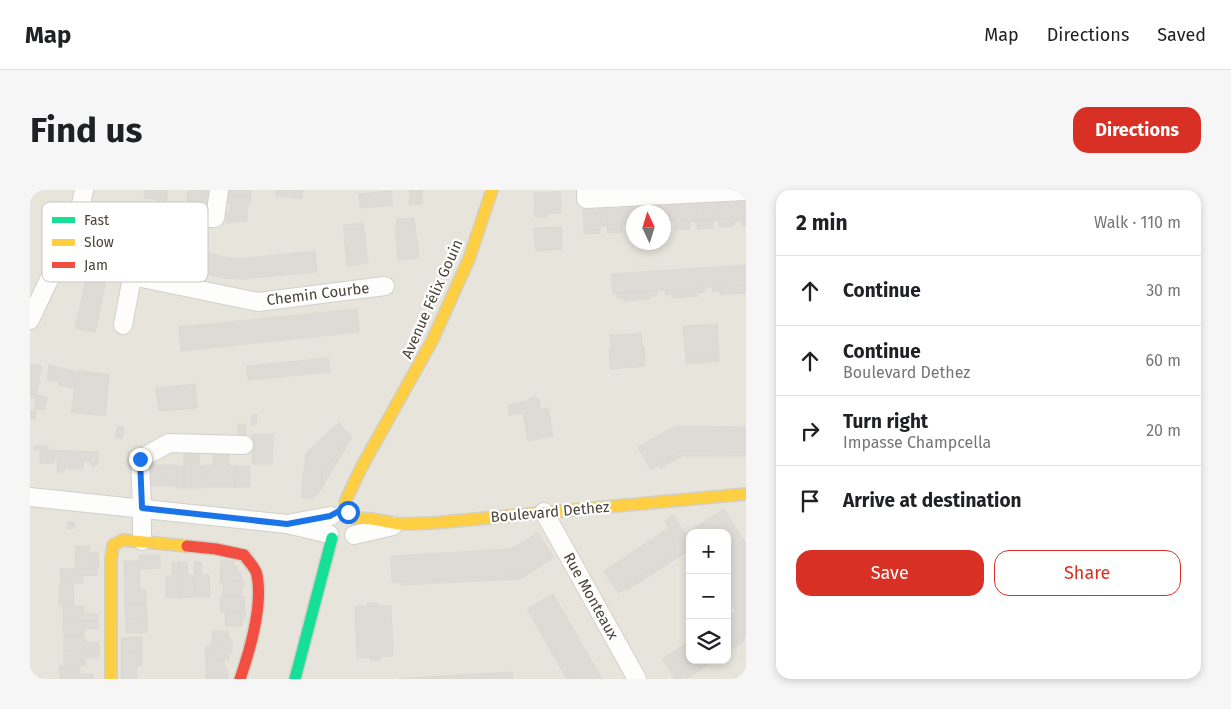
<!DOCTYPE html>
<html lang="en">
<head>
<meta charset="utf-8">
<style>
	body { margin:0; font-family:"Fira Sans",sans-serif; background:#f6f6f6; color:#202124 }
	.controls { position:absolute; right:15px; bottom:15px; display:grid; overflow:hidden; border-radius:10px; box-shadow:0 2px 8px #0003 }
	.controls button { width:45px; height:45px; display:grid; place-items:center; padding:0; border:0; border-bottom:1px solid #e0e0e0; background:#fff; color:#202124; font:25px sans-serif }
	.compass { position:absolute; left:596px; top:15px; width:45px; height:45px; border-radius:50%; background:#fff; box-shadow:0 2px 8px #0003; rotate:356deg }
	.stop { position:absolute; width:15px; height:15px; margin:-11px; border:4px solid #1a73e8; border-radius:50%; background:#fff }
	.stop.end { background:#1a73e8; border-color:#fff; box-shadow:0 1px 5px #0008 }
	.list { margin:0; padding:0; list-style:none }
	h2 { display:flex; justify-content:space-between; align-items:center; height:65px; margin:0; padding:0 20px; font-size:21px }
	h2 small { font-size:16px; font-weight:400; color:#757577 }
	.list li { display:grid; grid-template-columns:32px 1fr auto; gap:15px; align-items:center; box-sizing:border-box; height:70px; padding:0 20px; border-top:1px solid #e0e0e0 }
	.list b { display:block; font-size:19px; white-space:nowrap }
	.list p { margin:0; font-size:16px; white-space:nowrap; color:#757577 }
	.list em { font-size:16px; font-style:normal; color:#757577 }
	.actions { display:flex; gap:10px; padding:15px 20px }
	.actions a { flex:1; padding:11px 0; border:1px solid #d93025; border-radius:15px; text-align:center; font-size:18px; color:#d93025 }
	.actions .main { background:#d93025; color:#fff }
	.icon { flex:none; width:28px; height:28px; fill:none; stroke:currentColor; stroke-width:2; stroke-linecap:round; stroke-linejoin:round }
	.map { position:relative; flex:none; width:716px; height:489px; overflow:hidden; border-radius:15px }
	header { display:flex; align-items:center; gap:30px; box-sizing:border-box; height:70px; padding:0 25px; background:#fff; border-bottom:1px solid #e0e0e0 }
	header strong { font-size:24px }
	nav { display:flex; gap:28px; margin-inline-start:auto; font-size:18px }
	.intro { display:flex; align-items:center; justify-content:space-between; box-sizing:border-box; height:120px; padding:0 30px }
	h1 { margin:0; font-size:35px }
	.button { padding:12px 22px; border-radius:15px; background:#d93025; color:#fff; font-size:18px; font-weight:700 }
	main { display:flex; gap:30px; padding:0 30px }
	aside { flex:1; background:#fff; border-radius:15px; box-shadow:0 2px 8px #0003 }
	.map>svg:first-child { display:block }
	.residential { fill:#e7e4dc; fill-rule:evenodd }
	.building { fill:#dedbd6; stroke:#dcd9d4 }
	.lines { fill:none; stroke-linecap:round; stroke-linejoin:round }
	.street-casing { stroke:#d2d0cb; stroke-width:20 }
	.fast-casing { stroke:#d3cfc5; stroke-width:14 }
	.slow-casing { stroke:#d3cfc5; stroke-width:14 }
	.jam-casing { stroke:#d3cfc5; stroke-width:14 }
	.street { stroke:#fdfdfc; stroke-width:18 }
	.fast { stroke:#16e098; stroke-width:11 }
	.slow { stroke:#ffcf43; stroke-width:11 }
	.jam { stroke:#f24e42; stroke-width:11 }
	.route { stroke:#1a73e8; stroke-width:6 }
	.labels { text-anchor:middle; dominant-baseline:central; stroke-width:4.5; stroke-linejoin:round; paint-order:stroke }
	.street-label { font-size:15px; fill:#4b4439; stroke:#fff }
	.key { fill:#fff; stroke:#c9c7c4; stroke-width:1 }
	.key-label { font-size:14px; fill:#4b4439 }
</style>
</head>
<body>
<header>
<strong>Map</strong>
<nav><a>Map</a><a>Directions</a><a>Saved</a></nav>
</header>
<div class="intro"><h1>Find us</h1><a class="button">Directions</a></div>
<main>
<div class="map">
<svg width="716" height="489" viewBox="0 0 716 489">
	<rect width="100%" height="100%" fill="#f4f2ee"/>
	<path class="residential" d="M0,0H716V489H0ZM604,22H634V52H604ZM660,343H697V470H660Z"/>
	<g class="building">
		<path d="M115,0H138L137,7L126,6V9L114,8Z"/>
		<path d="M159,0H177V4H181L180,12L157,11V3H159Z"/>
		<path d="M198,0H221V7L198,5Z"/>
		<path d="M246,0H273L272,9L246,6Z"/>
		<path d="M380,0H392V14L379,15Z"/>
		<path d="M361,1L363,15L330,18L329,4Z"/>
		<path d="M530,2L531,23L517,24V27H505L504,3Z"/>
		<path d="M198,5L221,7L220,14H218L217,31L196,33L197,22H200V13H197Z"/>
		<path d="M126,6L137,7L136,13L125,12Z"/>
		<path d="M711,8L712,31L705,32L704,33V28L689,29L688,12L699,11V14H704V9Z"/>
		<path d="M711,8H716V36H712Z"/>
		<path d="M681,10H686V29L667,30L666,13H676V15L682,14Z"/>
		<path d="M686,10H688L689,29H686Z"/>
		<path d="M659,11H666L667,30L645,31L644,14H654V16H659Z"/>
		<path d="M637,12H644L645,31L634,32V22H621V15H631V17H637Z"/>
		<path d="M621,13V22H604V33L599,34V16H608L609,18H614V14Z"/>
		<path d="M592,14H599V34H591Z"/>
		<path d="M576,15L577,35L554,36L553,19L569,20V16Z"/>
		<path d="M586,17V19H591V34L577,35L576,18Z"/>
		<path d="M384,28L389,68L368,70L365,35H367V29Z"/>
		<path d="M704,28V33L689,34V29Z"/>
		<path d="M689,29V31H683V35H667V30Z"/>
		<path d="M667,30V32H660V36H645V31Z"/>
		<path d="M333,33L334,38L314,41L313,35Z"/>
		<path d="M704,33V36L690,37L689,34Z"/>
		<path d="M599,34L592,35L593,39L577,40V35Z"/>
		<path d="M577,35V36H570V40L554,41V36Z"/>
		<path d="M667,35H683V38L667,39Z"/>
		<path d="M645,36H660V39L645,40Z"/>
		<path d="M531,37L532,59L506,61L504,38Z"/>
		<path d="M334,38L338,73L317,76L314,41Z"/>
		<path d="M593,39V42L577,43V40Z"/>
		<path d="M570,40V43L554,44V41Z"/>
		<path d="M127,51L199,68H215L285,61L287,82L213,89L193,88L123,72Z"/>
		<path d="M63,59L82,63L65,142L45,138Z"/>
		<path d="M716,75V95L583,104L581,84Z"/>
		<path d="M716,95L715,103L690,105V101L683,102L682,97Z"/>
		<path d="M675,98V102L667,103L668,106L642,108V104L635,105V100Z"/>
		<path d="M627,101V105L620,106V109L594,111V108H587L586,103Z"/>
		<path d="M327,119L329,142L151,161L149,137Z"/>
		<path d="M687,134L689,168L656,170L653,136Z"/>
		<path d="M611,143L612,157H614L615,176L580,179L579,159H581L580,145H588V149L603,148V144Z"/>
		<path d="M603,144V148L588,149V145Z"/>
		<path d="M298,168L300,182L218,190L217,176Z"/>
		<path d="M689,168V171L656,174V170Z"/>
		<path d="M0,174L11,176L6,208L0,207Z"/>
		<path d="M19,175L47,182L44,198L29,195L30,192L17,190Z"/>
		<path d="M48,180L79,185L75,226L41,222Z"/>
		<path d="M165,194L167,218L129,221L126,198Z"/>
		<path d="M7,205L17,207L14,220L4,219Z"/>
		<path d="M505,207L509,209L510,219L518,218L523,246L498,251L493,223L479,225L478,215L498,211L500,208Z"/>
		<path d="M0,220L6,221L5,229H0Z"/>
		<path d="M227,224L226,235H221V226Z"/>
		<path d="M309,233L322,247L291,299L292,280L307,264L318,247L307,235Z"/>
		<path d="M208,234H216L215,248H208Z"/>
		<path d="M306,235L318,247L307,264L292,280L291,299L288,304L282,308H271L276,263Z"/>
		<path d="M88,236L94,238L92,249L85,247Z"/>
		<path d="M646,236L716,237V262L650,261L628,274L629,275L621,280L608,257Z"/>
		<path d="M222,244H243L242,274H222Z"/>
		<path d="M4,256H18L17,273H10V260H4Z"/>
		<path d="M18,260L68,262V274L63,277L59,271H53V279H35L34,282H27V268H24V273H17Z"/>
		<path d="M650,261L716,262V266H652L630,278L628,274Z"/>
		<path d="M184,262H191V297H176V275H183Z"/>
		<path d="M191,262H199V276H206L205,297H191Z"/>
		<path d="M154,263H162L161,298H146L147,276H154Z"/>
		<path d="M162,263H170L169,276H176V298H161Z"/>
		<rect x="117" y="275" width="15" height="21"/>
		<path d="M132,275H147L146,296H132Z"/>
		<path d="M206,276H220V297H205Z"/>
		<path d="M694,319L716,354V437L697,408V343H660V351L655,344Z"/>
		<path d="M643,325L660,351V357L655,360L654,359L595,396L596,398L588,403L574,381L639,338L635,331Z"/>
		<path d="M37,332H44L45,338L37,339Z"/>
		<path d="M508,343L521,363L488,385L362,393L361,366L481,359Z"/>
		<path d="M45,356H59V363L68,362L69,378L46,379Z"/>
		<path d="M654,359L656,362L597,400L595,396Z"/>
		<path d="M521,363L524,367L491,389L371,395V391L488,385Z"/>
		<path d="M109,365H130V378L110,379Z"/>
		<path d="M191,370H203L204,376H207L208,383H211V391L190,392Z"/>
		<path d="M94,371H109L110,399H95Z"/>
		<path d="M142,372H149L151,408H136V386H142Z"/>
		<path d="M149,372H157L158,386L164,385L165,407L151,408Z"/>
		<path d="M164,372H171L172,385H179L180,407H165Z"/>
		<path d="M66,378L67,385L53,386V393H31L30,379Z"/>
		<path d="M214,391V397H211V406L193,407V392Z"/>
		<path d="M43,393L44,416H29V394Z"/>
		<path d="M95,399H116V414L95,415Z"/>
		<path d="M523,404L572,489H543L501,417Z"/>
		<path d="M208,406L209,413H211L212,421L191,422L190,407Z"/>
		<path d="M208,406H214L215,421H212L211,413H209Z"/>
		<path d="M338,413H347L350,416L337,417Z"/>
		<path d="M116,414L117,428L96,429L95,415Z"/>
		<path d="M33,416H54V424H67L68,431L33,432Z"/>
		<path d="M350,416H361L363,466L327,468L325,417Z"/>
		<path d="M501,417L543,489H537L497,419Z"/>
		<path d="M215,421L216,428H212V436H195V422Z"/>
		<path d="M706,422L716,437V446L713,449L712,447L697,456V427Z"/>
		<path d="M117,428V442L96,443V429Z"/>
		<path d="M68,431V438L54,439V445L34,446L33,432Z"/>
		<path d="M182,441H198L199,450L202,449V456H182Z"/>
		<path d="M54,445L55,452H68L69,459L34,461V446Z"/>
		<path d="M112,447V462H91V448Z"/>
		<path d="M712,447L714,451L697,462V456Z"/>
		<path d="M660,451V470H676L650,489H645L632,469Z"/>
		<path d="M175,456H182L183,471H176Z"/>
		<path d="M182,456H202V463H199V470L183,471Z"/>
		<path d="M69,459V467L55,468L56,475L34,476V461Z"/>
		<path d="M91,462H112V476L91,477Z"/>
		<path d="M339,467H352L349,470L341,471Z"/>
		<path d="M676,470H685L656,489L653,485Z"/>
		<path d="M176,471H194L195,479H197L198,486L176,487Z"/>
		<path d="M50,475V484H63L64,489H30L29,476Z"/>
		<path d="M106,476L107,489H91V477Z"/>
		<path d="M482,482L483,489H368L394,487Z"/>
		<path d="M198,486V489H176V487Z"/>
	</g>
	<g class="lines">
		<defs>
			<g id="street">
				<path d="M556,0V9L716,1"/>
				<path d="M48,28H185L189,0"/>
				<path d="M43,39L108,56L93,135"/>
				<path d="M102,86L228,112L355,96"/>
				<path d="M0,130L48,28L54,0"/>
				<path d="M0,307L257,334L299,344"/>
				<path d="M514,322L607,489"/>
				<path d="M262,333L301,326"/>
				<path d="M324,345L363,336"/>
				<path d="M112,351V318L110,269L139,253L214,255"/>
			</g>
			<path id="fast" d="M265,489L302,348"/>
			<g id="slow">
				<path d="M314,321L316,310L331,278L402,151L439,69L462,0"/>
				<path d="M324,328L342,329L369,334L403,333L716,304"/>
				<path d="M81,489V369L83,355L93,350L157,356"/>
			</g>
			<path id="jam" d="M157,356L186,359L214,365C218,371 226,378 227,385C233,415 220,460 210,489"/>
		</defs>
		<use href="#street" class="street-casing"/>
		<use href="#fast" class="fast-casing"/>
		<use href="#slow" class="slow-casing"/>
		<use href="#jam" class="jam-casing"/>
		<use href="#street" class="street"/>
		<use href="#fast" class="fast"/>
		<use href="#slow" class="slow"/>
		<use href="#jam" class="jam"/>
	</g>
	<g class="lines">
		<path class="route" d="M110,269L112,318L257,334L300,326L309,321L318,322"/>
	</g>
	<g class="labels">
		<g class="street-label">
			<text transform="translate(288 104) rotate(-7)">Chemin Courbe</text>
			<text transform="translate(402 109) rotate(-66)">Avenue Félix Gouin</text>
			<text transform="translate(520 322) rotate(-5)">Boulevard Dethez</text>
			<text transform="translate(561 406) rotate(61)">Rue Monteaux</text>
		</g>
	</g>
	<rect x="12" y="12" width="166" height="80" rx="8" class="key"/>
	<rect x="22" y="27" width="23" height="6" fill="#16e098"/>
	<rect x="22" y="49" width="23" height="7" fill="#ffcf43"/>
	<rect x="22" y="72" width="23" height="6" fill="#f24e42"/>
	<g class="key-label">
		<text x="54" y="35">Fast</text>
		<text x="54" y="57">Slow</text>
		<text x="54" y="80">Jam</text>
	</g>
</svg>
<div class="controls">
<button>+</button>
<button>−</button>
<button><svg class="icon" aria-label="layers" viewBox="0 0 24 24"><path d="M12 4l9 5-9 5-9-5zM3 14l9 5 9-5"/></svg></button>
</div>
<svg class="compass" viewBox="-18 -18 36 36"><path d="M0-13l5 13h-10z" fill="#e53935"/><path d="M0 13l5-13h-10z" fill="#757577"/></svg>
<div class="stop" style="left:318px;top:322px"></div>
<div class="stop end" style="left:110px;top:269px"></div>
</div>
<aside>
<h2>2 min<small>Walk · 110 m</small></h2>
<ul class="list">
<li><svg class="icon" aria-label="ahead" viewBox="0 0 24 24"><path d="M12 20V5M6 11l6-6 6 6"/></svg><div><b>Continue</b></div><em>30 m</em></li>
<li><svg class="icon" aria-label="ahead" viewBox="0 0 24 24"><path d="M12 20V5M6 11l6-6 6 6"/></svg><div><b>Continue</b><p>Boulevard Dethez</p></div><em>60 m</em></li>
<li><svg class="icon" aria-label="right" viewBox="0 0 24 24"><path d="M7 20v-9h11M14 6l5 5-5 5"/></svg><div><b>Turn right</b><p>Impasse Champcella</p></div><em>20 m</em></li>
<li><svg class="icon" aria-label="arrive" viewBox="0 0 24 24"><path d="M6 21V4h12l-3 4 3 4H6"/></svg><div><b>Arrive at destination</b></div></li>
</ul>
<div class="actions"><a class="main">Save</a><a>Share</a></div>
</aside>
</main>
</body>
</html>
